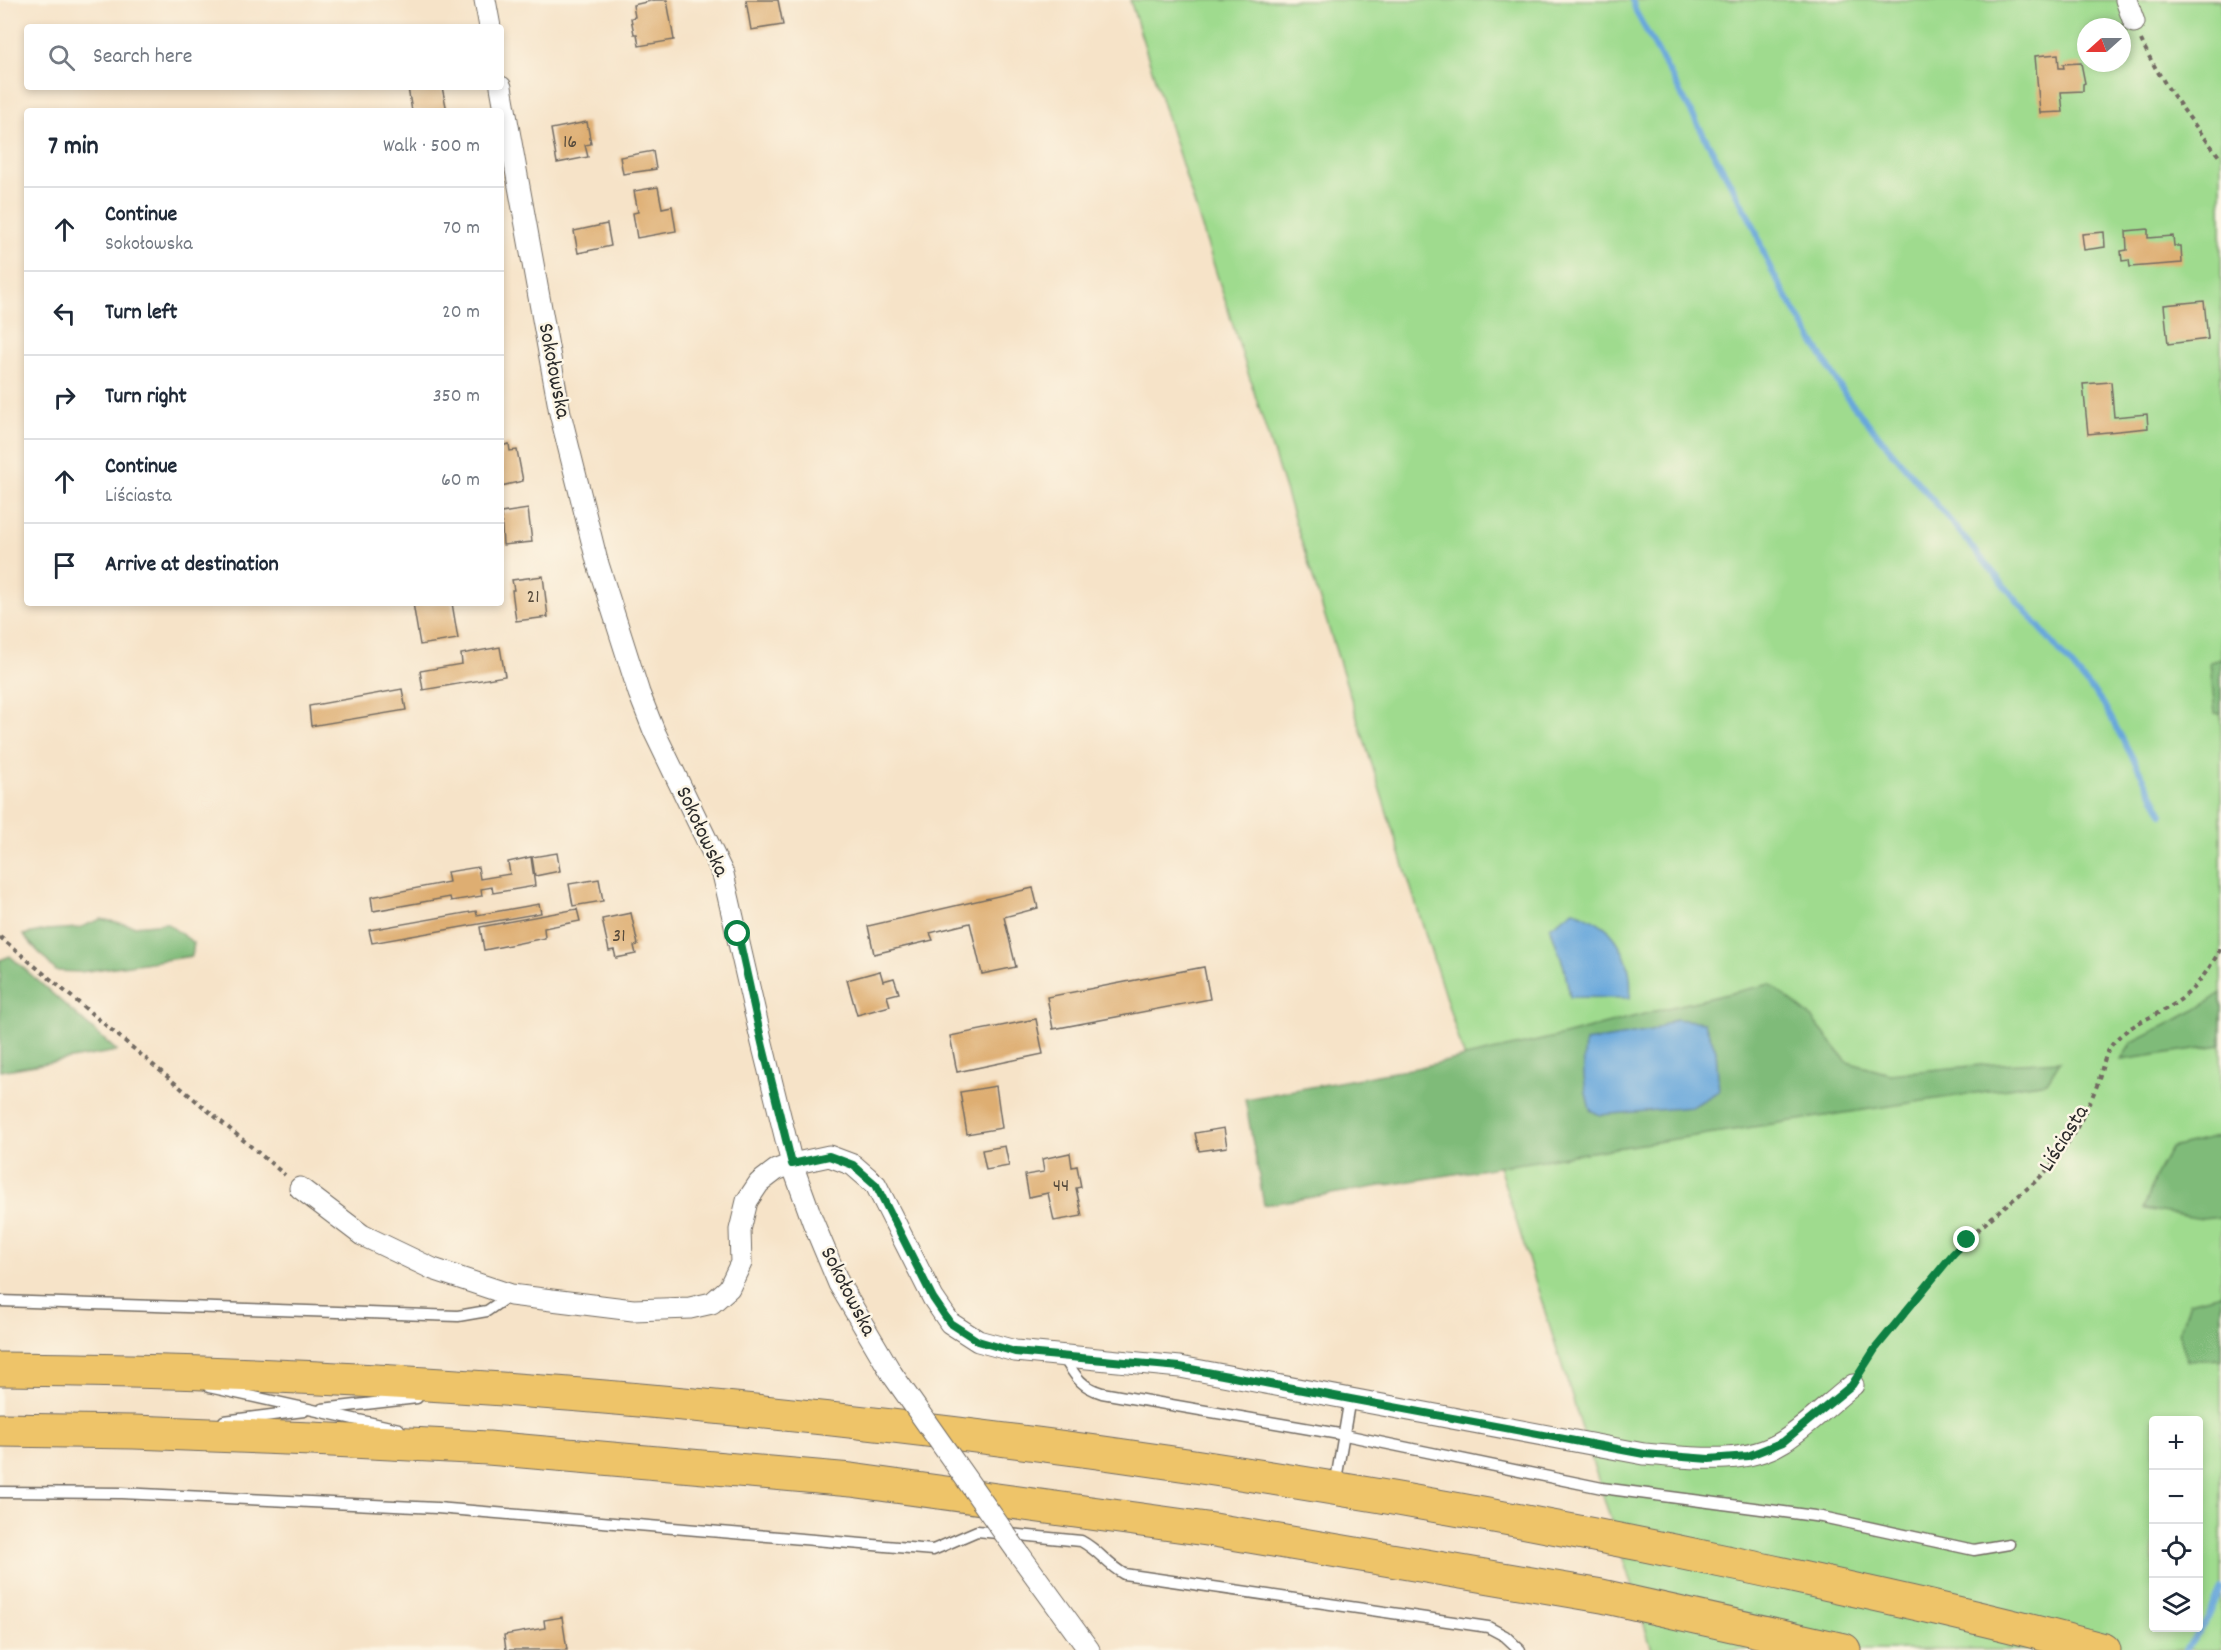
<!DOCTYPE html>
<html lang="en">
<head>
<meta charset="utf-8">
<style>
	body { margin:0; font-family:Dekko,sans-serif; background:#f6f6f7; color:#1f2937 }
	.controls { position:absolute; right:18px; bottom:18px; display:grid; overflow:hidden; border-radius:6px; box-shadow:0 3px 9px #0003 }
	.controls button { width:54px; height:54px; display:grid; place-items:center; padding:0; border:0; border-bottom:2px solid #e0e1e3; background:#fff; color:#1f2937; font:30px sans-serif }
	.compass { position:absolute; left:2077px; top:18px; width:54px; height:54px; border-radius:50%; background:#fff; box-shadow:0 3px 9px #0003; rotate:249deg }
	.stop { position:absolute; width:18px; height:18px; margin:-14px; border:4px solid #0b8043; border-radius:50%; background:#fff }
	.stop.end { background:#0b8043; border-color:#fff; box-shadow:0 2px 6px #0008 }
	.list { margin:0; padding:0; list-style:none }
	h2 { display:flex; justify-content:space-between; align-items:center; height:78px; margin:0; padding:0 24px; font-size:26px }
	h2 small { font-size:20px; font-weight:400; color:#747a83 }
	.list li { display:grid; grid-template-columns:39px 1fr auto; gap:18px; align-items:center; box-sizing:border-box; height:84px; padding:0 24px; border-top:2px solid #e0e1e3 }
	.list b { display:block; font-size:22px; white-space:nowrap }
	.list p { margin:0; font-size:20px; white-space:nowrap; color:#747a83 }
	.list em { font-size:20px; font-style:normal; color:#747a83 }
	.icon { flex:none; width:33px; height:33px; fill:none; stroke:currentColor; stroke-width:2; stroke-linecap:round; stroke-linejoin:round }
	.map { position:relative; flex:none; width:2221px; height:1650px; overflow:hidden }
	.search { position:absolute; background:#fff; box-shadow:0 3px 9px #0003; left:24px; top:24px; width:480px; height:66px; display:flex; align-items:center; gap:15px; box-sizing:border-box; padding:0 21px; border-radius:6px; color:#747a83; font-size:22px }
	.panel { position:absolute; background:#fff; box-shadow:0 3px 9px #0003; left:24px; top:108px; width:480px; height:498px; border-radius:6px }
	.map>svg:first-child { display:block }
	.green { fill:#9fdb8e; stroke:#65835c; stroke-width:1.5; fill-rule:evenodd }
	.forest { fill:#7fbb79; stroke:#557352; stroke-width:1.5 }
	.water { fill:#68a7db; stroke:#4a6983; stroke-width:1.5 }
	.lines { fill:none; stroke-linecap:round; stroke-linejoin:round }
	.stream { stroke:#68a7db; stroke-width:6 }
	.building { fill:#deae72 }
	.service-casing { stroke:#726b62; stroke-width:13 }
	.minor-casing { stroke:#726b62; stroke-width:23 }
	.motorway-casing { stroke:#726b62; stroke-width:35 }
	.path { stroke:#726b62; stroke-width:4; stroke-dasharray:4.5 4.5; stroke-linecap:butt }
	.service { stroke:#fff; stroke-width:10 }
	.minor { stroke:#fff; stroke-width:21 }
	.motorway { stroke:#eec469; stroke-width:33 }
	.minor-bridge-casing { stroke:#726b62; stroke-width:23; stroke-linecap:butt }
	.minor-bridge { stroke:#fff; stroke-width:21 }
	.route { stroke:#0b8043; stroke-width:8 }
	.labels { text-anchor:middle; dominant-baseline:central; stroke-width:5; stroke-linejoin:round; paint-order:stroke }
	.number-label { font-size:20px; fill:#584c3d }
	.street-label { font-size:22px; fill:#2b2b2b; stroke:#fcf5e5 }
</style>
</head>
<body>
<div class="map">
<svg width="2221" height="1650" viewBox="0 0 2221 1650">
	<rect width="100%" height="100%" fill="#fcf5e5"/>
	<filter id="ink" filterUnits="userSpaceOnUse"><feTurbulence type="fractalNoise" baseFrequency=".0167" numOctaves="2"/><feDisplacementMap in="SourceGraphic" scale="12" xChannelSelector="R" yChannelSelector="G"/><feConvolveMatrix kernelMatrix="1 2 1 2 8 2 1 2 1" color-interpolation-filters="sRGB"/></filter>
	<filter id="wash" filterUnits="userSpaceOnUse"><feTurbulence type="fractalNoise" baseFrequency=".008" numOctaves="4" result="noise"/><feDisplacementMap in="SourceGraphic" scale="24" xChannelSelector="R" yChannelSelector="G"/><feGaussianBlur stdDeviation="1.35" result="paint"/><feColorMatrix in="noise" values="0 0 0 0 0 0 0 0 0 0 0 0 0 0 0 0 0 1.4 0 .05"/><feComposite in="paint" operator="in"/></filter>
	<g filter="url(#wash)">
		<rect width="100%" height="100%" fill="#f6e3c8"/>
		<path class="green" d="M1130,0H2221V1650H1652ZM2086,27H2122V63H2086ZM2154,1420H2198V1628H2154Z"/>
		<g class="forest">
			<path d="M2221,659V714L2215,713L2210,662Z"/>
			<path d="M101,919L134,926L166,923L194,943L192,956L80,972L56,971L23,935L46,930L79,928Z"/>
			<path d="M10,956L117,1051L0,1071V960Z"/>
			<path d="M1770,984L1810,1016L1847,1062L1890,1074L1981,1065L2060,1061L2047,1082L1610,1149L1264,1205L1245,1099L1416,1068L1564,1035L1671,1007Z"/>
			<path d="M2221,993V1045L2121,1060L2132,1042L2196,1010Z"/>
			<path d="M2221,1136V1217L2202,1219L2144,1209L2155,1177L2171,1148Z"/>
			<path d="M2221,1294V1359L2187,1361L2179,1332L2190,1302Z"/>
		</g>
		<g class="water">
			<path d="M1574,910C1585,916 1602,922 1610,932C1626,950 1633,974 1630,998L1570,997L1564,967L1550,927Z"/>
			<path d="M1675,1019L1704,1022L1716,1050L1719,1091L1692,1107L1600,1115L1590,1110C1583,1086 1582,1066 1585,1042L1651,1031Z"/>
		</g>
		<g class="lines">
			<g class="stream">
				<path d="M1632,0L1637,14L1754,226L1766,259L1776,279L1847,398L2103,703L2163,814"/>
				<path d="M2185,1650L2208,1618L2221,1589"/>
			</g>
		</g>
		<g id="blocks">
			<g class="building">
				<path d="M655,0H667L674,40L639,46L637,34H634L631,18L635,17L633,5Z"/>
				<path d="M746,0H778L783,25L751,30Z"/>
				<path d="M2058,54L2059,68H2064L2063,64L2081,63L2085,83L2083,84V91L2061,92L2063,112L2040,113L2035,56Z"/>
				<path d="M442,87L447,111H412L408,88Z"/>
				<path d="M587,122L591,144L585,145L588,157L557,163L551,129Z"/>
				<path d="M653,151L656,169L623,174L620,157Z"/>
				<path d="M658,187L662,208L672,206L676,231L637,238L633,213L638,212L634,191Z"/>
				<path d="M607,224L611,246L578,253L574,231Z"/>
				<path d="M2148,229V238L2173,236L2174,246H2181L2182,263L2130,267L2129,260L2122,261L2121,251L2127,250L2126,231Z"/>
				<path d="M2104,232L2105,247L2084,250L2082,234Z"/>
				<path d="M2204,301L2208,339L2168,344L2164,305Z"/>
				<path d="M2111,382L2114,417L2147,414L2148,428L2088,434L2083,384Z"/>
				<path d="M509,444L510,451L517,450L523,481L501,486V446Z"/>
				<path d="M528,509L532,542L503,545L501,513Z"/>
				<path d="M543,576L548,617L516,621L512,590H514L512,580Z"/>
				<path d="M413,603H452L458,639L420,645Z"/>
				<path d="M500,647L505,676L423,690L420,671L462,664L461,654Z"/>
				<path d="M402,689L406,710L311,726L309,706Z"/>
				<path d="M557,853L560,871L535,876L532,857Z"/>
				<path d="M531,857L535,886L493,893L492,887L481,889L482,896L451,901L450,897L373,911L371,897L449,882L447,872L478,867L480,879L510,874L508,862Z"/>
				<path d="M599,879L603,901L573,906L569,884Z"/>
				<path d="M1033,888L1038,908L1004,917L1016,967L982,974L970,923L930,933L933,940L874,954L868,926Z"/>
				<path d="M539,904L541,913L372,943L369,930L476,911L477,915Z"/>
				<path d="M577,909L580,921L544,928L545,938L484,950L480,927Z"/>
				<path d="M631,913L638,945L634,946L636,954L616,958L614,950L609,951L602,919Z"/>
				<path d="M1204,967L1210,999L1053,1029L1047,997Z"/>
				<path d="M880,971L883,981L894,978L899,993L887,996L890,1006L857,1015L847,980Z"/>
				<path d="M1036,1019L1043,1054L957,1072L950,1036Z"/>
				<path d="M996,1086L1002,1128L967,1134L960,1092Z"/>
				<path d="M1224,1128L1227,1147L1199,1151L1195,1133Z"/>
				<path d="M1005,1146L1009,1166L986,1170L982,1150Z"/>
				<path d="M1070,1153L1072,1167L1077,1166L1081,1187L1076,1188L1082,1216L1054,1221L1048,1193L1029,1197L1025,1175L1044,1172L1042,1159Z"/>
				<path d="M562,1617L567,1650H506L504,1635L545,1628L544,1620Z"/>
			</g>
		</g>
	</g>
	<g filter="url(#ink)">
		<use href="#blocks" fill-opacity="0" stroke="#726b62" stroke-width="1.5"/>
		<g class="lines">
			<defs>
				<g id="service">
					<path d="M0,1301L458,1316L487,1311L510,1295"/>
					<path d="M1063,1356C1075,1375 1079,1386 1102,1393L1345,1435L1602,1488L1822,1517L1974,1550L2009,1544"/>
					<path d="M209,1387L399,1429"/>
					<path d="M322,1409L417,1398"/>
					<path d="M224,1421L304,1411"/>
					<path d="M1335,1486L1350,1398"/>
					<path d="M0,1492L121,1493L437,1508L933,1550L977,1531L1081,1541C1100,1551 1106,1564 1124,1574L1488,1627L1505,1636L1520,1650"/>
				</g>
				<g id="minor">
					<path d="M485,0L490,27"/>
					<path d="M2126,0L2134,22"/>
					<path d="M501,87L560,413L597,561L639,693L654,731L723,874L762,1043L792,1164L813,1222L839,1284L892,1374"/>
					<path d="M300,1188L362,1235L433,1269L511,1295L633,1310L690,1308L712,1303L729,1288L741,1263L740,1230L747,1201L759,1183L776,1170L792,1164L829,1156L853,1165L876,1185L933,1298L950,1323L978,1341L1015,1351L1180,1367L1644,1454C1689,1457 1743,1467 1784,1441C1808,1425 1830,1403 1853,1385"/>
					<path d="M1017,1551L1089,1650"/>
				</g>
				<g id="motorway">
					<path d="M0,1369C367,1371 734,1402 1097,1452C1320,1483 1541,1522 1760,1569C1875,1594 1990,1619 2104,1650"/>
					<path d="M0,1430L134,1432L312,1439L488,1448L851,1480L1214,1530L1602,1596L1844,1650"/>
				</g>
			</defs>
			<use href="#service" class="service-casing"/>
			<use href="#minor" class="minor-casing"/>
			<use href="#motorway" class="motorway-casing"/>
			<g class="path">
				<path d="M2141,40C2161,84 2192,121 2221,159"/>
				<path d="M0,937L285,1175"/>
				<path d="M1862,1369C1874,1349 1889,1333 1904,1315C1930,1281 1957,1248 1989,1220C2010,1200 2035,1186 2053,1163C2071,1141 2085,1114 2096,1088C2102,1073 2103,1055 2114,1042C2130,1024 2151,1018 2171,1006C2193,993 2209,970 2221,948"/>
			</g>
			<use href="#service" class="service"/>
			<use href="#minor" class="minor"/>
			<use href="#motorway" class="motorway"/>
			<defs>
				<path id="minor-bridge" d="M892,1374L1017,1551"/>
			</defs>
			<use href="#minor-bridge" class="minor-bridge-casing"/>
			<use href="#minor-bridge" class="minor-bridge"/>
		</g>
	</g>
	<g class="lines" filter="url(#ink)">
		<path class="route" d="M738,934L762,1043L792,1164L829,1156L853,1165L876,1185L933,1298L950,1323L978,1341L1015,1352L1180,1367L1644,1454L1709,1459L1748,1456L1783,1442L1852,1385L1875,1349L1953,1254L1967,1240"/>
	</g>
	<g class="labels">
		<g class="number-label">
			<text x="570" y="143">16</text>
			<text x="533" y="598">21</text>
			<text x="619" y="937">31</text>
			<text x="1061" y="1187">44</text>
		</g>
		<g class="street-label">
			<text transform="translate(553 371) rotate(79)">Sokołowska</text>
			<text transform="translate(701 832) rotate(65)">Sokołowska</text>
			<text transform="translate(2065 1139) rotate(-58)">Liściasta</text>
			<text transform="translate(847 1292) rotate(63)">Sokołowska</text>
		</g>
	</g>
</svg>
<div class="controls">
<button>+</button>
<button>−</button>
<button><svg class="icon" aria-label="locate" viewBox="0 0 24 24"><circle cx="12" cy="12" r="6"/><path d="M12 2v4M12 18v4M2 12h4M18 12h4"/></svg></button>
<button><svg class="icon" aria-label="layers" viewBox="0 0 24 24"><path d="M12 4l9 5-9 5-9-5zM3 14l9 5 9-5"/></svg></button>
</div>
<svg class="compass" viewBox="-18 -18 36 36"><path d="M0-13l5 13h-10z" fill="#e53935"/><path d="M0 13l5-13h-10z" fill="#747a83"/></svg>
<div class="stop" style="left:738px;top:934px"></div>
<div class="stop end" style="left:1967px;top:1240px"></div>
<div class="search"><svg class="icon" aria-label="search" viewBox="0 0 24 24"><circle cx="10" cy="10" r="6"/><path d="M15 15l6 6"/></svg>Search here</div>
<section class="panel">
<h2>7 min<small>Walk · 500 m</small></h2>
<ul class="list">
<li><svg class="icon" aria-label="ahead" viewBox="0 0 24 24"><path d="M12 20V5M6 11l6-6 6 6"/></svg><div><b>Continue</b><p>Sokołowska</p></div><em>70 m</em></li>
<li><svg class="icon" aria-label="left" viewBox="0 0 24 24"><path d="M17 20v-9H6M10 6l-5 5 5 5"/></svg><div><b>Turn left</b></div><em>20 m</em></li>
<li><svg class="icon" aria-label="right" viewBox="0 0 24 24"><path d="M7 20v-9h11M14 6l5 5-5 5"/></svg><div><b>Turn right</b></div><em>350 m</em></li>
<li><svg class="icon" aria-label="ahead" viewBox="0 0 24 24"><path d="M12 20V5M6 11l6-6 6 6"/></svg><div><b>Continue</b><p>Liściasta</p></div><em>60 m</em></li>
<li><svg class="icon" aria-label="arrive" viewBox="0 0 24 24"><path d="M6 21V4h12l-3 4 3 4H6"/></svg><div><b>Arrive at destination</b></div></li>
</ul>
</section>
</div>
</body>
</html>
